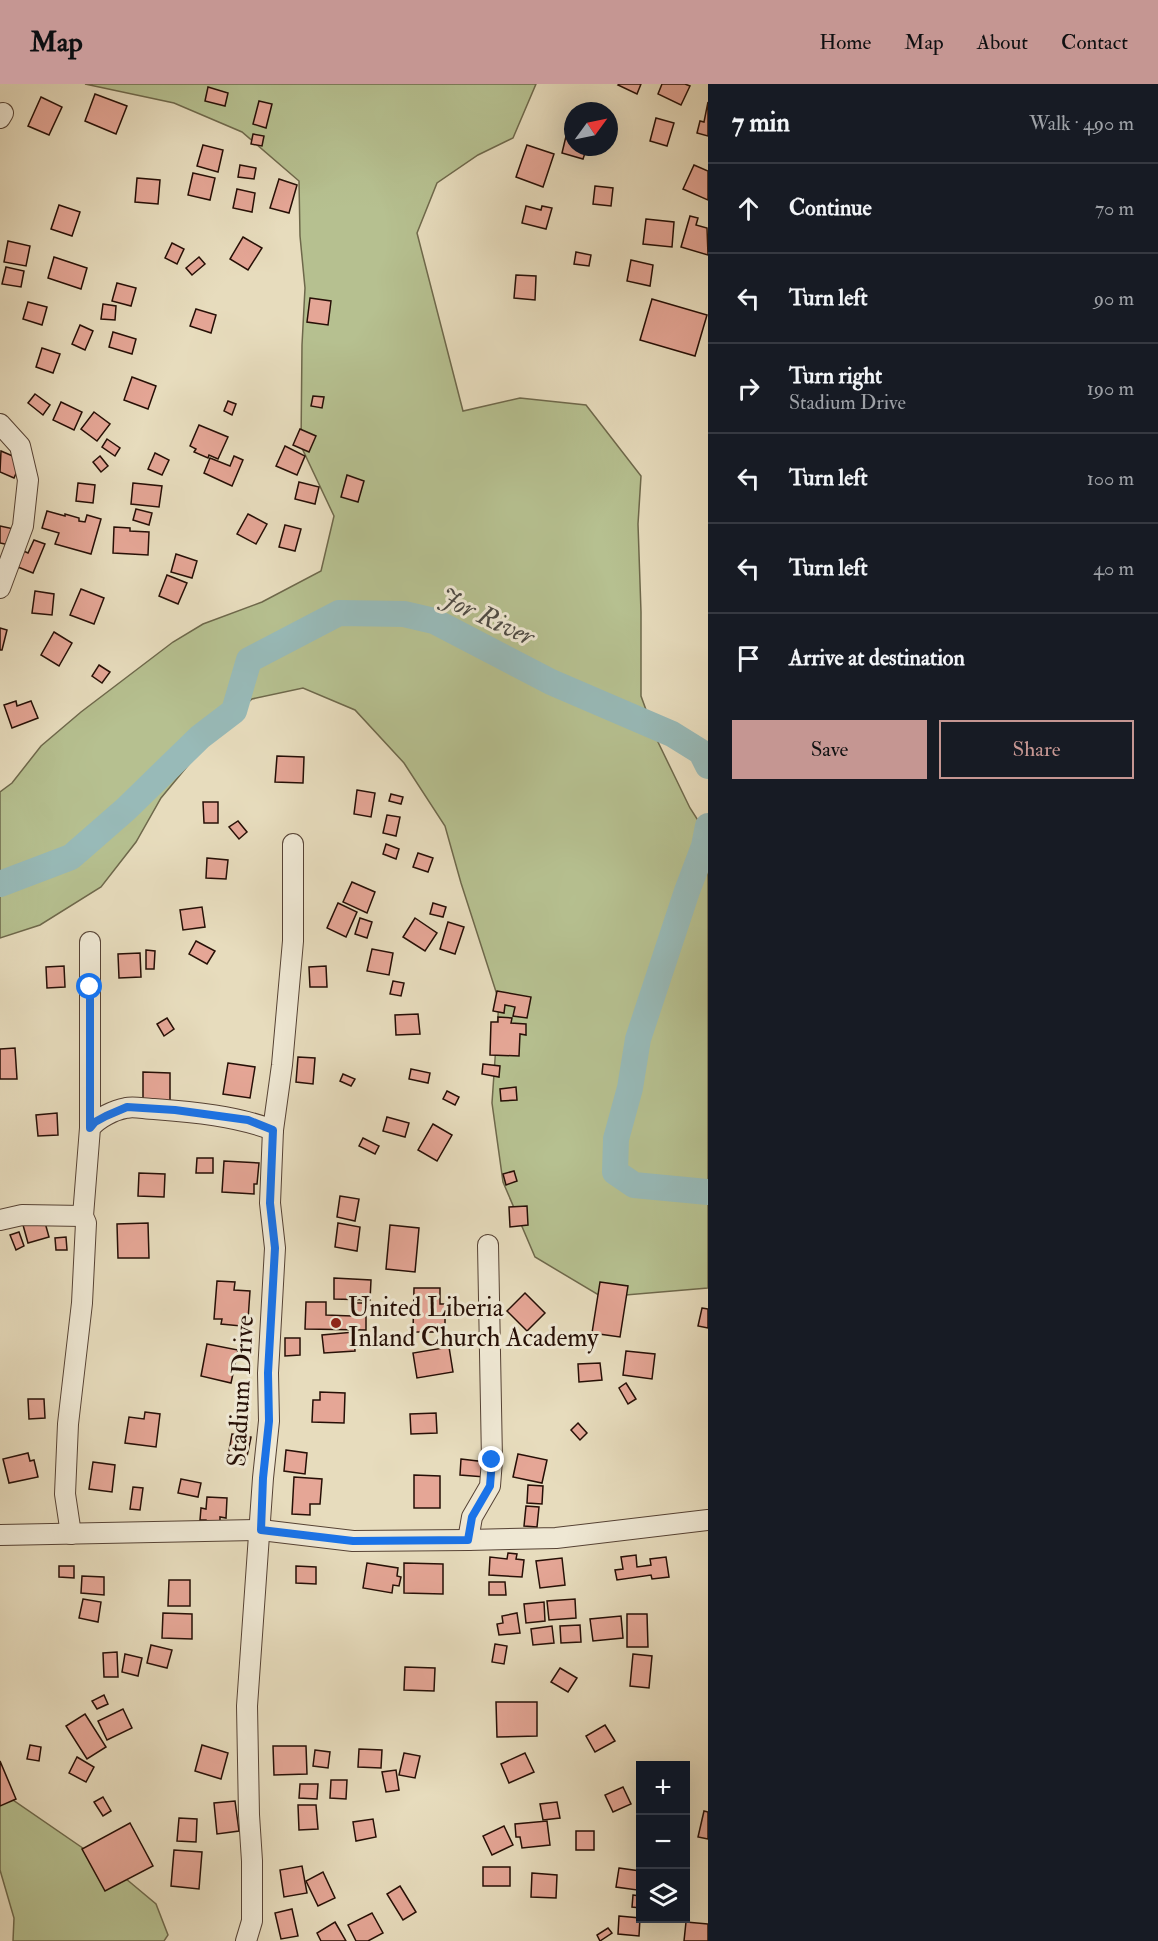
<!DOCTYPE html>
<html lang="en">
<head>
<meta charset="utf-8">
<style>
	body { margin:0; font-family:"IM FELL Double Pica",serif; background:#20242c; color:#f1f3f6 }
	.controls { position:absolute; right:18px; bottom:18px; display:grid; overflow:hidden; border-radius:0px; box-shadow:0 6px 24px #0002 }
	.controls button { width:54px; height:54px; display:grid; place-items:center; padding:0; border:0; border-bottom:2px solid #363941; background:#171b24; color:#f1f3f6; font:30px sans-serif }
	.compass { position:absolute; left:564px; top:18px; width:54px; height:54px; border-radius:50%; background:#171b24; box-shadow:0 6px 24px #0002; rotate:57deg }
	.stop { position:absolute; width:18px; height:18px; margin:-14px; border:4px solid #1a73e8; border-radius:50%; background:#fff }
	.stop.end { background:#1a73e8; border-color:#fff; box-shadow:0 2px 6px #0008 }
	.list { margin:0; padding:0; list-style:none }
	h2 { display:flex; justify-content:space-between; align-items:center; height:78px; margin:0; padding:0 24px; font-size:26px }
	h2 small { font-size:20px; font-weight:400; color:#9ea1a6 }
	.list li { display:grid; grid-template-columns:39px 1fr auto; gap:18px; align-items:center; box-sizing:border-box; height:90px; padding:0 24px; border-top:2px solid #363941 }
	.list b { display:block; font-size:22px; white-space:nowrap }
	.list p { margin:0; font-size:20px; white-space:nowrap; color:#9ea1a6 }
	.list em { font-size:20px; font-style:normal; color:#9ea1a6 }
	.actions { display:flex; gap:12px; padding:18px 24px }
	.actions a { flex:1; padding:14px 0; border:2px solid #c59692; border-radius:0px; text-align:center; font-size:21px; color:#c59692 }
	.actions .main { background:#c59692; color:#111 }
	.icon { flex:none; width:33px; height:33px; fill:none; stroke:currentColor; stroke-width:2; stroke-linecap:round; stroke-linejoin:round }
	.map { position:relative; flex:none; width:708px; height:1857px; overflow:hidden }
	header { display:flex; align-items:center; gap:36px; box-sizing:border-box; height:84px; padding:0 30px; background:#c59692; color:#111 }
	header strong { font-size:28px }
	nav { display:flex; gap:33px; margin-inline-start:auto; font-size:21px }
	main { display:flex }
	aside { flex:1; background:#171b24 }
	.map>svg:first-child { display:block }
	.green { fill:#b6c090; stroke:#6e684b; stroke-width:1.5 }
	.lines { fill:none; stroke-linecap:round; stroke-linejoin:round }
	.river { stroke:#98bab8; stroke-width:26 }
	.building { fill:#e5a696; stroke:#260f06; stroke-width:1.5 }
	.minor-casing { stroke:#564234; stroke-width:22 }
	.minor { stroke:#efe8d4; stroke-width:20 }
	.route { stroke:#1a73e8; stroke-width:8 }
	.poi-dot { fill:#8f2418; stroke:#efe8d4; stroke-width:2 }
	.labels { text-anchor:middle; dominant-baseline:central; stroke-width:6; stroke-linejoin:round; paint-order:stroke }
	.poi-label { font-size:26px; fill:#260f06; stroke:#efe8d4; text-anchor:start }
	.street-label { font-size:26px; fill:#260f06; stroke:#efe8d4 }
	.water-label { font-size:27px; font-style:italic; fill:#4e4b44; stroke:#efe8d4 }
</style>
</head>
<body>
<header>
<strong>Map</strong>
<nav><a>Home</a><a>Map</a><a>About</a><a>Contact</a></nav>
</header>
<main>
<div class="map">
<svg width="708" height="1857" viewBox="0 0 708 1857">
	<rect width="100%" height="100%" fill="#e7dcbd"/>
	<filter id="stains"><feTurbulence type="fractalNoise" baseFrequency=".00333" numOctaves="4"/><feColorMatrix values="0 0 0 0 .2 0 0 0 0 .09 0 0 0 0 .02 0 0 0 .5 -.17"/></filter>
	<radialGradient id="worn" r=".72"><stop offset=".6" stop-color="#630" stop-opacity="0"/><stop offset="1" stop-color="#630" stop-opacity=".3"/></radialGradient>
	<g class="green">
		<path d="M85,0H536L513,54L478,71L437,99L417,149L463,327L520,314L586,321L641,392L638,440L641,528V612L657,656L690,724L708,752V1204L602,1213L535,1173L503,1098L492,1019L499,917L461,799L445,742L404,679L355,626L303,604L252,615L219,644L161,714L136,758L101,803L40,841L0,854V708L12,699L41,662L81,628L173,558L203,540L262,518L321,487L334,432L301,362L302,261L305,204L300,152L299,97L242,48L174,19Z"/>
		<path d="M0,1707L119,1789L156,1820L168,1851L164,1857H13L14,1834L0,1786Z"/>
	</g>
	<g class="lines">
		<g class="river">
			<path d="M708,742L704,762L687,807L638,955L630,1004L616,1055L615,1088L634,1101L708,1108"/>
			<path d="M0,800L71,773L126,725L200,653L234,627L249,576L339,529L404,530L434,537L551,598L672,650L701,668L708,682"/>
		</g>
	</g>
	<g class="building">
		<path d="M619,0H641L637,10L618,1Z"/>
		<path d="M662,0H685L690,2L681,21L658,10Z"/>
		<path d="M208,3L228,9L225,22L205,17Z"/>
		<path d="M95,10L127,22L116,50L85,37Z"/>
		<path d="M41,13L62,23L49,51L28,42Z"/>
		<path d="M259,17L272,20L266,44L253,40Z"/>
		<path d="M708,18V52L697,49L700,37L704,38Z"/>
		<path d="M656,34L674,39L667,62L650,57Z"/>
		<path d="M567,48L573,50V63H587L583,75L562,69Z"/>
		<path d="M253,50L264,52L262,62L251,60Z"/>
		<path d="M203,61L223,66L218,88L197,82Z"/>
		<path d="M527,61L554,70L543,103L516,93Z"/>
		<path d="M240,81L256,84L254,95L238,93Z"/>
		<path d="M694,81L708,87V116L683,105Z"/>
		<path d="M193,89L215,94L210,116L188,111Z"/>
		<path d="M137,94L160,96L158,120L135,118Z"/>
		<path d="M279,95L297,101L289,129L270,124Z"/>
		<path d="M595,102L613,104L611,122L593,120Z"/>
		<path d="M237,105L255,109L252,128L233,124Z"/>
		<path d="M59,121L80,128L72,152L51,145Z"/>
		<path d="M526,122L541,126L542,122L552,124L546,145L522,139Z"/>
		<path d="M690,132L698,134L696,141L707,144L708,171L681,163Z"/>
		<path d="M646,135L674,138L672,163L643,160Z"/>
		<path d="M243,153L262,164L248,186L230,175Z"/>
		<path d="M8,157L30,162L26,182L4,178Z"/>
		<path d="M172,159L184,165L177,180L165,174Z"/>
		<path d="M576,168L591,171L589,182L574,180Z"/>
		<path d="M54,173L87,184L81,205L48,194Z"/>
		<path d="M199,173L205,180L192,191L186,184Z"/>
		<path d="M631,176L653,181L650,202L627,197Z"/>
		<path d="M6,183L24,187L21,203L2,200Z"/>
		<path d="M516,191L536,192L535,216L514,214Z"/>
		<path d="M117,199L136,204L131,222L112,217Z"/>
		<path d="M310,214L331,217L328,241L307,238Z"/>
		<path d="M652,215L707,231L695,272L640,256Z"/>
		<path d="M28,218L47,223L42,241L23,235Z"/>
		<path d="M103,220L116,222L115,236L101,235Z"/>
		<path d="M196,225L216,231L211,249L190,242Z"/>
		<path d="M80,241L93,247L85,266L72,260Z"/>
		<path d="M113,248L136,255L132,270L109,263Z"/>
		<path d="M42,264L60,270L53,289L36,283Z"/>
		<path d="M132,293L156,302L148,325L124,316Z"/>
		<path d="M35,310L50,321L43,331L28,319Z"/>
		<path d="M313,312L324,313L322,324L311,322Z"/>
		<path d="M228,317L236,320L232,331L224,327Z"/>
		<path d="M61,318L82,328L74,346L53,336Z"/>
		<path d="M94,328L110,340L97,357L81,345Z"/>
		<path d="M199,341L228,353L218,375L209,371L208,374L194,368L196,365L190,362Z"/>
		<path d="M300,345L316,352L309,368L293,361Z"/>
		<path d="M107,355L120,364L115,372L102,363Z"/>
		<path d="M285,362L305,372L297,391L276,382Z"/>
		<path d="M1,367L22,376L14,394L0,388Z"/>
		<path d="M155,369L169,376L162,391L148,385Z"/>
		<path d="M100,372L108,382L101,388L93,378Z"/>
		<path d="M234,372L243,376L232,402L204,389L210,374L230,382Z"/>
		<path d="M347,391L364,397L358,418L341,413Z"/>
		<path d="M299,398L319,403L315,420L295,415Z"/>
		<path d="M78,399L95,401L93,419L76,417Z"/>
		<path d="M133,399L162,402L159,423L131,420Z"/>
		<path d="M136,425L152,429L149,441L133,436Z"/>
		<path d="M47,427L65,432V430L79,434V437L85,438L87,431L101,435L91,470L55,460L59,449L42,444Z"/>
		<path d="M248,430L267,440L256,460L237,450Z"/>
		<path d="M285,441L301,445L295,467L279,463Z"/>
		<path d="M0,442L14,445L10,461L0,459Z"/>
		<path d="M114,443L130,444V447L149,448L148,471L113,469Z"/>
		<path d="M34,456L45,460L33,489L13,481L19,465L28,469Z"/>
		<path d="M176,470L197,477L192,494L171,488Z"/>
		<path d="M167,491L187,499L178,520L159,512Z"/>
		<path d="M81,505L104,514L94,540L70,531Z"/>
		<path d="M35,507L54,510L52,531L32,529Z"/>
		<path d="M0,544L7,546L2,566H0Z"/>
		<path d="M54,548L72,559L59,582L41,571Z"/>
		<path d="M99,581L110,588L102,599L92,592Z"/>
		<path d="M16,617L17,622L31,617L38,634L12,644L4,621Z"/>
		<path d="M277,672L304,673L303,699L275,698Z"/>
		<path d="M357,706L375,709L371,733L354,730Z"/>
		<path d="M391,710L403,713L401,720L389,717Z"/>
		<path d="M203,718H218V739H204Z"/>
		<path d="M387,731L400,733L396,752L383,749Z"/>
		<path d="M238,737L247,748L239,755L229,743Z"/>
		<path d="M386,760L399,765L396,775L383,770Z"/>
		<path d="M418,769L433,774L428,788L413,783Z"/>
		<path d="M207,774L228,776L226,795L206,794Z"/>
		<path d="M352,798L375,808L367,829L343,818Z"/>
		<path d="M338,819L357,828L346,853L327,844Z"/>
		<path d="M433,819L446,823L443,833L430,830Z"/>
		<path d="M202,823L205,843L183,846L180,826Z"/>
		<path d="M360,834L372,838L367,854L355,850Z"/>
		<path d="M415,834L437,849L425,867L403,853Z"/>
		<path d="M448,838L464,843L455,870L440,865Z"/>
		<path d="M196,857L215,867L207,880L189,870Z"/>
		<path d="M372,865L393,869L389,891L367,887Z"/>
		<path d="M146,866L155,867L154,885H146Z"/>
		<path d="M140,869L141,893L119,894L118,870Z"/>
		<path d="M64,882L65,903L47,904L46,883Z"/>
		<path d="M326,882L327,903H310L309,883Z"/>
		<path d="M393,897L404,899L401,912L390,910Z"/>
		<path d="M497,907L531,913L527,934L513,932L515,923L505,921L504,929L493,927Z"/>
		<path d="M418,930L420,950L396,951L395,931Z"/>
		<path d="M498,933L512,934L511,939L526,940V951L520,950L519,972L490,971L491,938H498Z"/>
		<path d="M167,934L174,945L164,952L157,940Z"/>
		<path d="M15,964L17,995H0V965Z"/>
		<path d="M298,973L315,974L313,1000L296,998Z"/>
		<path d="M228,979L255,983L250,1014L223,1010Z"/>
		<path d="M483,980L500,982L499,993L482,990Z"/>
		<path d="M411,985L430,989L428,999L409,995Z"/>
		<path d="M143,988L170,989V1017L143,1016Z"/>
		<path d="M343,990L355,995L351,1002L340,997Z"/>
		<path d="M516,1003L517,1016L501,1017L500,1005Z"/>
		<path d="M447,1007L459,1013L455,1021L443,1015Z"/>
		<path d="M57,1029L58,1051L38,1052L36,1031Z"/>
		<path d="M387,1033L409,1039L405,1053L383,1047Z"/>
		<path d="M433,1040L452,1051L437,1077L418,1066Z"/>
		<path d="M363,1054L379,1062L375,1070L359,1062Z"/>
		<path d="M197,1074H213V1089H196Z"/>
		<path d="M224,1077L259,1079L257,1100H254V1110L222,1108Z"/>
		<path d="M514,1087L517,1097L506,1101L503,1090Z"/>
		<path d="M139,1089L165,1090L164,1113L138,1112Z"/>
		<path d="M340,1112L359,1115L355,1137L337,1133Z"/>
		<path d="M527,1122L528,1141L510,1143L509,1123Z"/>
		<path d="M44,1135L49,1153L28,1159L23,1141Z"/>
		<path d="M148,1139L149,1174H118L117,1140Z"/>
		<path d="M338,1139L360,1143L357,1167L335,1163Z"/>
		<path d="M390,1141L419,1144L415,1188L386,1185Z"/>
		<path d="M19,1148L24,1162L16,1166L10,1151Z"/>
		<path d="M66,1153L67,1166H56L55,1154Z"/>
		<path d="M334,1194L371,1196L370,1216L334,1215Z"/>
		<path d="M217,1197L235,1198L234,1206L250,1207L248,1236L241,1235V1242L221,1240L222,1235H214Z"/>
		<path d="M600,1198L628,1202L620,1253L592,1249Z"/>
		<path d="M414,1204H440V1220H445V1248H413Z"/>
		<path d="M525,1209L545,1229L527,1247L507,1227Z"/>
		<path d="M306,1218H326V1231L352,1232V1219H366V1246L305,1245Z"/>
		<path d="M702,1224L708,1225V1244L698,1242Z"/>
		<path d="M354,1248L355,1267L324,1269L322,1251Z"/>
		<path d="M285,1254H300V1271L285,1272Z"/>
		<path d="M207,1260L238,1266L231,1299L201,1292Z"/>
		<path d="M449,1263L453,1288L417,1294L413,1269Z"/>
		<path d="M626,1267L655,1270L652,1295L623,1291Z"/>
		<path d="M600,1279L602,1296L579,1298L578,1280Z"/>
		<path d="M626,1299L636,1315L628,1320L619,1304Z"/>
		<path d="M320,1308L345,1309L344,1339L312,1338L313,1316H320Z"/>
		<path d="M28,1315H44L45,1334L29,1335Z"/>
		<path d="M145,1328L160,1330L156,1363L125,1359L129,1333L144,1335Z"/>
		<path d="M436,1329L437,1349L411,1350L410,1330Z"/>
		<path d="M578,1339L587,1349L580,1356L571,1346Z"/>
		<path d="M232,1350L251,1353L246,1377L228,1373Z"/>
		<path d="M286,1366L307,1369L305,1390L284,1387Z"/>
		<path d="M28,1369L30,1377L34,1376L38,1393L9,1399L3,1375Z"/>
		<path d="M518,1370L547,1376L542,1399L513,1393Z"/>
		<path d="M461,1375L486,1378L485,1393L460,1391Z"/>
		<path d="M93,1378L115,1381L112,1408L89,1405Z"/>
		<path d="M414,1391L440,1392V1424H414Z"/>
		<path d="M294,1393L322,1395L320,1420H310V1431L292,1430Z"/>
		<path d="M181,1395L201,1399L198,1413L178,1409Z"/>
		<path d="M528,1401L543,1402L542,1420L527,1419Z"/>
		<path d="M133,1403L143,1404L140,1426L130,1425Z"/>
		<path d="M207,1413L227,1414L226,1434L220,1433V1444L206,1442V1436H200L201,1424L206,1425Z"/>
		<path d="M526,1422L539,1423L537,1443L524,1442Z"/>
		<path d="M508,1469L517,1470L516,1475L524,1476L522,1493L489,1491L490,1473L507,1475Z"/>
		<path d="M636,1471L637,1483L651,1481L650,1475L666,1473L669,1493L652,1495L651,1491L617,1496L615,1486L623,1485L621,1473Z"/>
		<path d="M562,1474L565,1501L540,1504L536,1477Z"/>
		<path d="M367,1479L398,1484L397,1492L401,1493L399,1502L393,1501L392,1509L363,1504Z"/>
		<path d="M404,1479L443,1480V1510L404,1509Z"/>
		<path d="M59,1482H74V1494L59,1493Z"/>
		<path d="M296,1482L316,1483V1500L296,1499Z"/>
		<path d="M82,1492L104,1493V1511L81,1509Z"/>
		<path d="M169,1496H190V1522H168Z"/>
		<path d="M489,1498H505L506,1511H489Z"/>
		<path d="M83,1515L101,1518L98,1538L79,1534Z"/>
		<path d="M575,1515L576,1534L549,1536L547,1517Z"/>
		<path d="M544,1518L545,1537L526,1539L524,1520Z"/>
		<path d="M163,1529L192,1530V1555L162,1554Z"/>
		<path d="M517,1529L520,1549L499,1551L497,1540L503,1539L502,1532Z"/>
		<path d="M627,1530H647L648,1563H627Z"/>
		<path d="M621,1532L623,1554L593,1557L590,1535Z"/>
		<path d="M580,1541L581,1558L561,1559L560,1542Z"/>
		<path d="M552,1542L554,1559L533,1561L531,1545Z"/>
		<path d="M495,1560L507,1562L504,1580L492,1578Z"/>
		<path d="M151,1561L172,1566L167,1584L147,1579Z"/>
		<path d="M117,1568L118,1593H104L103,1569Z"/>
		<path d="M125,1570L142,1574L138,1592L122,1588Z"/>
		<path d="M633,1570L652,1572L649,1604L630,1602Z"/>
		<path d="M405,1583L435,1584L434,1607L404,1606Z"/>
		<path d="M560,1584L577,1594L568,1608L551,1598Z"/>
		<path d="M104,1611L108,1620L97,1625L92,1617Z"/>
		<path d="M496,1618H537V1652L497,1653Z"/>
		<path d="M123,1625L132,1644L107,1656L98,1637Z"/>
		<path d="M85,1630L106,1663L87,1675L66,1642Z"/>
		<path d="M605,1641L615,1657L595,1668L586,1652Z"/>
		<path d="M30,1661L41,1663L39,1677L27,1675Z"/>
		<path d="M202,1661L228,1669L221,1695L195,1687Z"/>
		<path d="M273,1662H306L307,1690L274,1691Z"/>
		<path d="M359,1665L382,1666L381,1684L358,1683Z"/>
		<path d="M315,1666L330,1668L328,1684L313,1682Z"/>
		<path d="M404,1669L420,1672L415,1694L399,1691Z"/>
		<path d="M525,1669L534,1688L509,1699L501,1680Z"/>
		<path d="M77,1673L94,1683L86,1698L69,1689Z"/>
		<path d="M0,1677L16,1715L0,1722Z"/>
		<path d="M396,1686L399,1706L386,1708L382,1688Z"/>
		<path d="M331,1696H347L346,1715L330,1714Z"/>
		<path d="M300,1700H318L317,1715L299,1714Z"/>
		<path d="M623,1703L631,1720L613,1728L605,1711Z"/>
		<path d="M103,1713L111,1727L103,1732L94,1718Z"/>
		<path d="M235,1717L239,1747L217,1750L214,1719Z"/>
		<path d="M557,1718L560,1734L543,1736L540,1720Z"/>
		<path d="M298,1721H316L318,1745L299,1746Z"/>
		<path d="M704,1727L708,1728V1755L698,1753Z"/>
		<path d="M179,1734L197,1735L196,1758L177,1757Z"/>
		<path d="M373,1735L376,1753L356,1757L353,1738Z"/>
		<path d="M547,1737L550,1761L522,1764L520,1753H516L515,1740Z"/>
		<path d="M130,1739L153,1782L105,1807L82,1765Z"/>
		<path d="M504,1742L513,1761L492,1771L483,1752Z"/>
		<rect x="576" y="1747" width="18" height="19"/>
		<path d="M174,1766L202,1768L199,1805L171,1802Z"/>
		<path d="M302,1782L307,1809L284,1813L280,1786Z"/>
		<rect x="483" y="1783" width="27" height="19"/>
		<path d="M619,1784L640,1787L637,1806L616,1803Z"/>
		<path d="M323,1788L335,1814L318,1822L306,1797Z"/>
		<path d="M532,1789L557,1791L556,1814L531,1813Z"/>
		<path d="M400,1802L416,1828L403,1836L387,1810Z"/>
		<path d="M633,1811L640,1812V1824L632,1823Z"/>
		<path d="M292,1825L298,1852L281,1855L275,1829Z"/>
		<path d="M372,1829L383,1849L368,1857H356L348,1841Z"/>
		<path d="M619,1832L640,1834L639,1852L618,1850Z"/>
		<path d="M335,1838L346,1857H321L317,1849Z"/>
		<path d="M686,1838L708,1840V1857H684Z"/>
		<path d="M608,1844L612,1849L600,1857L597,1851Z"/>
	</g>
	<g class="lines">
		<defs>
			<g id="minor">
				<path d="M0,34L3,29"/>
				<path d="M0,340L20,362L28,396L23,442L0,504"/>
				<path d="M90,1044V858"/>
				<path d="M0,1136L22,1131L83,1132"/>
				<path d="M71,1450L65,1410L68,1340L82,1219L86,1139L83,1132L90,1044C98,1034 114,1026 126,1024C134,1022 145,1025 154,1025C194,1028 236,1032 273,1046"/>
				<path d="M0,1451L261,1446L353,1457L468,1456L556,1454L708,1436"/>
				<path d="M468,1456L472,1433L490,1402L492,1376L488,1161"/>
				<path d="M246,1857L252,1837V1777L249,1731L247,1622L263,1394L269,1337L268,1289L275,1164L270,1119L273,1046L282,981L293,857V760"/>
			</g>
		</defs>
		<use href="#minor" class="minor-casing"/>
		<use href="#minor" class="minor"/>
	</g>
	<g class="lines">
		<path class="route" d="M90,903V1044L95,1038L106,1032L127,1023L175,1026L248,1036L273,1046L270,1119L275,1164L268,1289L269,1337L263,1394L261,1446L353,1457L468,1456L472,1433L490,1402L492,1376"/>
	</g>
	<circle class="poi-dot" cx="336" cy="1239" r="6"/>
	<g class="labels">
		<g class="poi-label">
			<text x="348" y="1224">United Liberia<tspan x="348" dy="30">Inland Church Academy</tspan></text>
		</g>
		<g class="street-label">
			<text transform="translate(241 1307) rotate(-87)">Stadium Drive</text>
		</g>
		<g class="water-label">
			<text transform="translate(487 533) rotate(25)">Jor River</text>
		</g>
	</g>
	<rect width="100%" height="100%" filter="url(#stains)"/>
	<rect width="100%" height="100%" fill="url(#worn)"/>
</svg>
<div class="controls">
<button>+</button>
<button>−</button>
<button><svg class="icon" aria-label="layers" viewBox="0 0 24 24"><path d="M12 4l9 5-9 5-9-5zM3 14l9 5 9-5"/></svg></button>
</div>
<svg class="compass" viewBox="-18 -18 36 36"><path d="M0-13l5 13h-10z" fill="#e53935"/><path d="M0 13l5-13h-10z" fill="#9ea1a6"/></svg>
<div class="stop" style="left:90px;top:903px"></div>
<div class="stop end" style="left:492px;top:1376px"></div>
</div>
<aside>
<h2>7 min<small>Walk · 490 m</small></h2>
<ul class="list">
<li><svg class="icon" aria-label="ahead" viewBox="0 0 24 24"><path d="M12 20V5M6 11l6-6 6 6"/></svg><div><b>Continue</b></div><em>70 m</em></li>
<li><svg class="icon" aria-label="left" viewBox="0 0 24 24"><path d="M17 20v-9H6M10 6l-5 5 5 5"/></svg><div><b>Turn left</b></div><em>90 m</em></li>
<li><svg class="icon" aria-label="right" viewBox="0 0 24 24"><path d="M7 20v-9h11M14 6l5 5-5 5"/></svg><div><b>Turn right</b><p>Stadium Drive</p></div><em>190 m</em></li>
<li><svg class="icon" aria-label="left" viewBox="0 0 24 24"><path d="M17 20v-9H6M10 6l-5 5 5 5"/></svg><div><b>Turn left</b></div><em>100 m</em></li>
<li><svg class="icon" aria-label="left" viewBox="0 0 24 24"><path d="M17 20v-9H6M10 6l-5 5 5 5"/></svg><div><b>Turn left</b></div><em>40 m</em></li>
<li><svg class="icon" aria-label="arrive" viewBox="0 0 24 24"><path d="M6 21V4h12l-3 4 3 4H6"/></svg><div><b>Arrive at destination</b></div></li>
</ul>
<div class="actions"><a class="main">Save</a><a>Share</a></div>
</aside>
</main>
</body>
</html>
